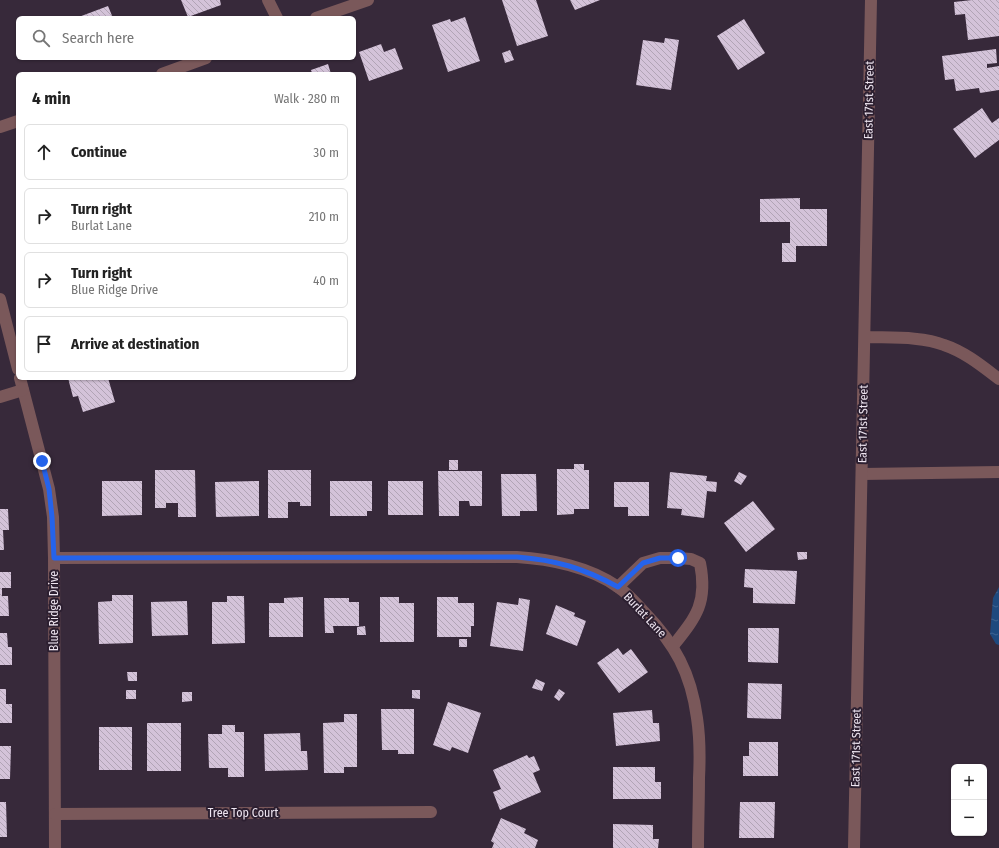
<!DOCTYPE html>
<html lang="en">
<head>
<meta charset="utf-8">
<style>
	body { margin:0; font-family:"Fira Sans Condensed",sans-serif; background:#f6f6f6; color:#222 }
	.controls { position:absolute; right:12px; bottom:12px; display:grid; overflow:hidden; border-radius:6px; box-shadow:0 1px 3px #0004 }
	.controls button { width:36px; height:36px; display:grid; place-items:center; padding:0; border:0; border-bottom:1px solid #e0e0e0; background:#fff; color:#222; font:20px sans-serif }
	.stop { position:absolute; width:12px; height:12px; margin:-9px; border:3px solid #2563eb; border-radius:50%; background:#fff }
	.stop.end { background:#2563eb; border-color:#fff; box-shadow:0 1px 4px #0008 }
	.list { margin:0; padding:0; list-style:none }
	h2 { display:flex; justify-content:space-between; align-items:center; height:52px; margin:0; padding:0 16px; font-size:17px }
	h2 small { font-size:13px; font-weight:400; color:#767676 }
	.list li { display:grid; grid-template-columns:26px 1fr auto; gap:12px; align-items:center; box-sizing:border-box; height:56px; margin:0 8px 8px; padding:0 8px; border:1px solid #e0e0e0; border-radius:6px }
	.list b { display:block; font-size:15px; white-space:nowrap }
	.list p { margin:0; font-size:13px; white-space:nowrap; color:#767676 }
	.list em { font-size:13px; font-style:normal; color:#767676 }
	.icon { flex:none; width:22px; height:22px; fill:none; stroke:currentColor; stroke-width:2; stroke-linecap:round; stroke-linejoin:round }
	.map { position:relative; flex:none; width:999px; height:848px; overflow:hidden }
	.search { position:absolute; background:#fff; box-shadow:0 1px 3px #0004; left:16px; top:16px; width:340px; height:44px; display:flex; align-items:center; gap:10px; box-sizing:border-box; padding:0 14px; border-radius:6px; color:#767676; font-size:15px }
	.panel { position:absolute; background:#fff; box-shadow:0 1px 3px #0004; left:16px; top:72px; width:340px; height:308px; border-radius:6px }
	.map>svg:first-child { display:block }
	.water { fill:url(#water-ripples) }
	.building { fill:url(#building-back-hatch) }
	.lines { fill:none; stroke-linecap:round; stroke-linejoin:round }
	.minor { stroke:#7a585a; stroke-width:12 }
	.route { stroke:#2563eb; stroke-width:5 }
	.labels { text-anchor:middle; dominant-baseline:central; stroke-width:4; stroke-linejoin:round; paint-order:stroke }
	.street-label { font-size:12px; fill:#eee5f0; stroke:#2c1f30 }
</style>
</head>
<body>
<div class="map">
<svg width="999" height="848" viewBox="0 0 999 848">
	<defs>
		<pattern id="water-ripples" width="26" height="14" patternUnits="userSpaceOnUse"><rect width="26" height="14" fill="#1e497e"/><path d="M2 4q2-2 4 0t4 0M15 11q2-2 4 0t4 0" fill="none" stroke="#3f6391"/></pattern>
		<pattern id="building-back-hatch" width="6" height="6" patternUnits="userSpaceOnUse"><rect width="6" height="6" fill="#d4c3d9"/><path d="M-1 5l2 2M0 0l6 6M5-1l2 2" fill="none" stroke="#b1a4b5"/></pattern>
	</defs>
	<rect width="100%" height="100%" fill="#37293a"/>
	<path class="water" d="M999,587V645L996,644L990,634L993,598Z"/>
	<g class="building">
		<path d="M181,0H220L221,5L188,17Z"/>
		<path d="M502,0H536L548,36L517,46Z"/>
		<path d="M570,0H600L575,10Z"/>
		<path d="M972,0H999V36L968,40L965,14L955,15L954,2Z"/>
		<path d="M108,6L113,18H76Z"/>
		<path d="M465,17L480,61L448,72L432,25L450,19L451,22Z"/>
		<path d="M744,19L765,53L738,70L717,36Z"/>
		<path d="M665,38L679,40L671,90L636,85L643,40L664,43Z"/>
		<path d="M381,44L384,52L395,48L403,69L369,81L359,52Z"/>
		<path d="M996,49L997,63L987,64V68L999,66V90L980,93L979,88L956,91L954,79L945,80L942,56Z"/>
		<path d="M510,50L514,60L505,63L502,53Z"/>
		<path d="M328,64L331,74H312L311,70Z"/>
		<path d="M982,108L992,123L999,118V140L975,158L953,129Z"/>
		<path d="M800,198V209H827V246H796V262H782V243H790V222H760V199Z"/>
		<path d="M68,378H108L115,402L83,412L78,396L73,397Z"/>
		<rect x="449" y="460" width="9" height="10"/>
		<path d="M574,464H584V470H589V509H574V514L557,515V469H574Z"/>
		<path d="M155,470H195L196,517H178V503H166V508H155Z"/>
		<path d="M268,470H311V506H300V502H288V518H268Z"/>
		<path d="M438,471H482V506H470L469,501H459V516H439Z"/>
		<path d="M670,472L707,476L706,481L717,482L716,492L707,491L704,518L681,515L682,509L667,508Z"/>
		<path d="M739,472L747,476L741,485L734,481Z"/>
		<path d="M501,474H536L537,511H520V516H502Z"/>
		<path d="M102,481H142V515L102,516Z"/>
		<path d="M259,481V516L216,517L215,482Z"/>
		<path d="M330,481H372V511H367V516H330Z"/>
		<rect x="388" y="481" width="35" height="34"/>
		<path d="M614,482H649V516H628V507H614Z"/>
		<path d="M753,501L775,529L746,552L724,523Z"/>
		<path d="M0,509H8L9,530H3L4,550H0Z"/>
		<path d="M797,552H807V559L798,560Z"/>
		<path d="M745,569L797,571L795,604L753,603V588L744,587Z"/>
		<path d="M0,572H11V588H2V596H8L9,616H0Z"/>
		<path d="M112,595H133V643L99,644L98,602L112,601Z"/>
		<path d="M227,596H244L245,643L212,644V602H227Z"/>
		<path d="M303,597V637H269V603H284V598Z"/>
		<path d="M380,597H399V603H414V642H380Z"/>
		<path d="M437,597H458V603H474V626H471V637H437Z"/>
		<path d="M324,598H349V602H359V626H333L334,633H325Z"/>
		<path d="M519,598L530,600L523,651L490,646L497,602L518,605Z"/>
		<path d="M187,601L188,635L152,636L151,602Z"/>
		<path d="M556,605L575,613L574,616L586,621L577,646L546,634Z"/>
		<path d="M365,626L366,635H357V627Z"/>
		<path d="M748,628H779L778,663L748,662Z"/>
		<path d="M0,633H7L8,647H12V665H0Z"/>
		<rect x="459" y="639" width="8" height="8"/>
		<path d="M618,648L623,655L631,649L648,672L619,693L597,663Z"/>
		<path d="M127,672H137V681H128Z"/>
		<path d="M536,679L545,683L542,691L532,688Z"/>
		<path d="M748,683L782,684L781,719L747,718Z"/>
		<path d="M0,689H6V704H12V723H0Z"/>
		<path d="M559,689L565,693L559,701L554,697Z"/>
		<rect x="126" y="690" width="10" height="9"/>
		<path d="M412,690H420V699L412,698Z"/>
		<path d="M182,692H192V701L182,702Z"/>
		<path d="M448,702L481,713L468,753L452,747L450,751L433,745Z"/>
		<path d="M381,709H414V754H398V750H382Z"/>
		<path d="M652,710L653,723H659L660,741L616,746L613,713Z"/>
		<path d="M344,714H357V767H344V773H324L323,723L344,722Z"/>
		<rect x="147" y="723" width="34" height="48"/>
		<path d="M222,725H235V732H244V777H228V768H209L208,734H222Z"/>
		<rect x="99" y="727" width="33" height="43"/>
		<path d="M300,733L301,751H307L308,770L265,771L264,734Z"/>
		<path d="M749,742H778V776H743V756H749Z"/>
		<path d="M0,746H11L10,779H0Z"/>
		<path d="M527,755L529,758L534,756L540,770L533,773L541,792L500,810L493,792L501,789L493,770Z"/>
		<path d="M613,767H655V782H661V799H613Z"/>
		<path d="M0,802H6L7,837H0Z"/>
		<path d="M740,802H775L774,838H739Z"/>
		<path d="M501,818L526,829L524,833L538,840L535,848H492L494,843L491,841Z"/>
		<path d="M613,824L653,825V839H659L658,848H613Z"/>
	</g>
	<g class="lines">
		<g class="minor">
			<path d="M268,0L277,18"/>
			<path d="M316,18L368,0"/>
			<path d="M162,74L206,58"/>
			<path d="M0,127L18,121"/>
			<path d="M0,299L18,369"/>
			<path d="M865,337C889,338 922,336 944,345C965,352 982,366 999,379"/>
			<path d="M20,378L49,489L53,517L54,558L55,848"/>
			<path d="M0,397L23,390"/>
			<path d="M862,474L999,472"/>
			<path d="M54,558L517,557C550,559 590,567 618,587C627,593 636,603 644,612C675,644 691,673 697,718C700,738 700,758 699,778C699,802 698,825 698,848"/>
			<path d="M618,587L643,563L660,558H678L691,559L700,563C708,603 696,617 673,646"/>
			<path d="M55,814L431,812"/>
			<path d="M854,848L871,0"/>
		</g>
	</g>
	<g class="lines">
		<path class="route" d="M42,461L49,489L52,517L54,558L517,557C556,560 583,568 618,587L643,563L660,558H678"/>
	</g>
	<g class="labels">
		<g class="street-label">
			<text transform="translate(869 100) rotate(-89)">East 171st Street</text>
			<text transform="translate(863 424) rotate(-89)">East 171st Street</text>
			<text transform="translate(54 611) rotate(-90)">Blue Ridge Drive</text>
			<text transform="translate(645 615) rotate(47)">Burlat Lane</text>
			<text transform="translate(856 748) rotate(-89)">East 171st Street</text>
			<text x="243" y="813">Tree Top Court</text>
		</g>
	</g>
</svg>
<div class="controls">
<button>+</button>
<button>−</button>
</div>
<div class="stop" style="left:678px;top:558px"></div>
<div class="stop end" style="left:42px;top:461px"></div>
<div class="search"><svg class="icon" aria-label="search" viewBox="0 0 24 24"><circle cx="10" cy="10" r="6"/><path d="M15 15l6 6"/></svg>Search here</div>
<section class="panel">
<h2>4 min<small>Walk · 280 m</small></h2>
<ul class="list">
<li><svg class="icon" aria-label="ahead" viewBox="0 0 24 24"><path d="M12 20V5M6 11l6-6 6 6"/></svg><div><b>Continue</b></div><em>30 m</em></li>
<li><svg class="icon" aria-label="right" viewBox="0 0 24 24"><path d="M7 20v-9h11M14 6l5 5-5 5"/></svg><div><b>Turn right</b><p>Burlat Lane</p></div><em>210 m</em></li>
<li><svg class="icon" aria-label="right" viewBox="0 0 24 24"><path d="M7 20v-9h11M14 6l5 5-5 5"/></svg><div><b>Turn right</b><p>Blue Ridge Drive</p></div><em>40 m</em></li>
<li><svg class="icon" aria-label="arrive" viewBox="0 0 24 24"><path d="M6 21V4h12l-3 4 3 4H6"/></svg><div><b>Arrive at destination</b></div></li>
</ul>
</section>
</div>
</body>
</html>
